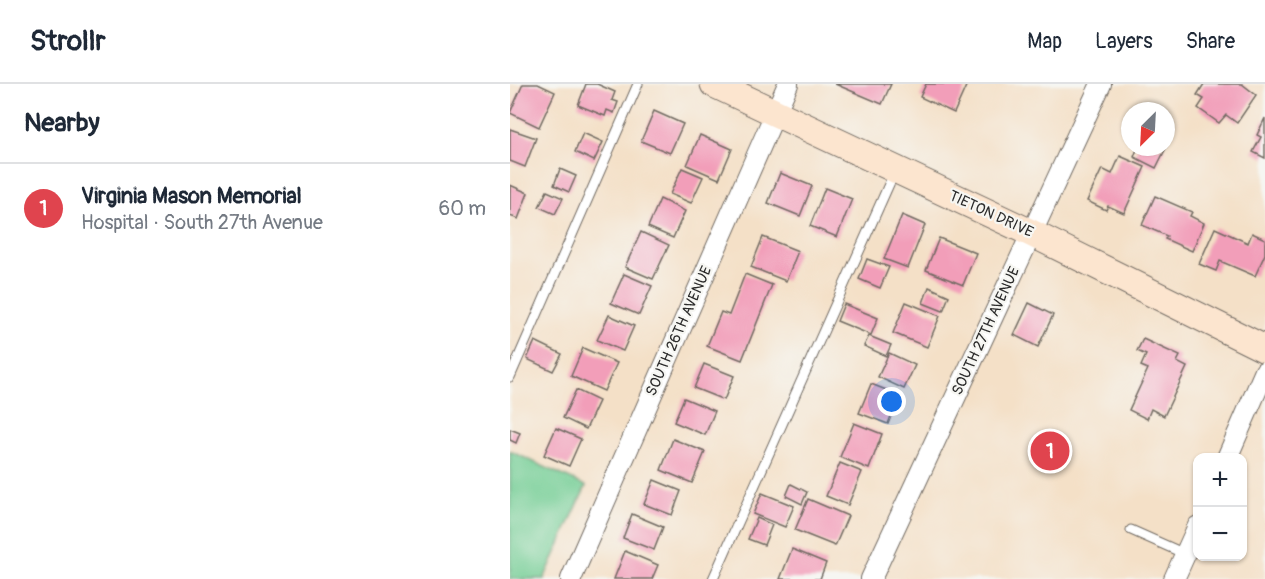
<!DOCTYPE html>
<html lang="en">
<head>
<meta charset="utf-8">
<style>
	body { margin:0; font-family:Pangolin,sans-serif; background:#f6f6f7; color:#1f2937 }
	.controls { position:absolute; right:18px; bottom:18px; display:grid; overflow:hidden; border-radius:12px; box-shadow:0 2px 4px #0004 }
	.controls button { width:54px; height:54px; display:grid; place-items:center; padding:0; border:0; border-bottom:2px solid #e0e1e3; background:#fff; color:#1f2937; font:30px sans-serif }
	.compass { position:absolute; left:611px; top:18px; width:54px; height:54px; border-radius:50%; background:#fff; box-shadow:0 2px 4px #0004; rotate:204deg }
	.you { position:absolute; left:382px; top:318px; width:21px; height:21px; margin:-15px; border:4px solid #fff; border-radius:50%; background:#1a73e8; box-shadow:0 0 0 9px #1a73e833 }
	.badge { display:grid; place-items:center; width:39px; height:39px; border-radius:50%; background:#0f766e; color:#fff; font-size:20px; font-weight:700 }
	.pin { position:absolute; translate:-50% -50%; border:3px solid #fff; box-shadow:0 2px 6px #0006 }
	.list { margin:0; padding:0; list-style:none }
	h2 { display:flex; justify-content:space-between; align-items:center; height:78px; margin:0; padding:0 24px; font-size:26px }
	h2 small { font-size:20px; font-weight:400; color:#747a83 }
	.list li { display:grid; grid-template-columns:39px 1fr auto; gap:18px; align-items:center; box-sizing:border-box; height:90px; padding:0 24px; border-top:2px solid #e0e1e3 }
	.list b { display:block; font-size:22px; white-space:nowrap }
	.list p { margin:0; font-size:20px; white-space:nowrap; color:#747a83 }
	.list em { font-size:20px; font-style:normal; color:#747a83 }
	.map { position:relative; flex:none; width:755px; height:495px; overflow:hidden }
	header { display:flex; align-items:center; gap:36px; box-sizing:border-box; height:84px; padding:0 30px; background:#fff; border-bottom:2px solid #e0e1e3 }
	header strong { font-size:28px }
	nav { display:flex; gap:33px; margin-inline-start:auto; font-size:21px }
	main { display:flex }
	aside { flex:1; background:#fff }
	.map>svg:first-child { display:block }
	.green { fill:#73cd94; stroke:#4f7c60; stroke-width:1.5 }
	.building { fill:#f29eb9 }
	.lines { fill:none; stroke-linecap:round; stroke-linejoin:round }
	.lane-casing { stroke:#716a62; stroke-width:11 }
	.street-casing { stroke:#716a62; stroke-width:22 }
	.secondary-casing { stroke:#716a62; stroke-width:29 }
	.lane { stroke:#fff; stroke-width:9 }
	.street { stroke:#fff; stroke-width:20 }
	.secondary { stroke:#fce5cf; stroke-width:27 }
	.labels { text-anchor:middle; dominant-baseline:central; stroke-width:4.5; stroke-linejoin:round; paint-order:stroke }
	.street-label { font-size:15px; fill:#2b2b2b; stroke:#f6f6f2 }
</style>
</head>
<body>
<header>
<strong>Strollr</strong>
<nav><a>Map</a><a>Layers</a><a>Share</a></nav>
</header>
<main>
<aside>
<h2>Nearby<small></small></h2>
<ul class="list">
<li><span class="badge" style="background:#e0444e">1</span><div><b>Virginia Mason Memorial</b><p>Hospital · South 27th Avenue</p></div><em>60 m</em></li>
</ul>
</aside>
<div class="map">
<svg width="755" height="495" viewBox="0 0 755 495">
	<rect width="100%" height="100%" fill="#f6f6f2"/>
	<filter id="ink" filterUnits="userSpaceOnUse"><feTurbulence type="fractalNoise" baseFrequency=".0167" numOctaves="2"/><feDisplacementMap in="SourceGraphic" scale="12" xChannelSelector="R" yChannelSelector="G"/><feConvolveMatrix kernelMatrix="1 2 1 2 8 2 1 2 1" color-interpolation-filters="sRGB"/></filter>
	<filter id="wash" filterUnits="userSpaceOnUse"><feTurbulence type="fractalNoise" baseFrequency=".008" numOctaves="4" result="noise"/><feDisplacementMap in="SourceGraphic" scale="24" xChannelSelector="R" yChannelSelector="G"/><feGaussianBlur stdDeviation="1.35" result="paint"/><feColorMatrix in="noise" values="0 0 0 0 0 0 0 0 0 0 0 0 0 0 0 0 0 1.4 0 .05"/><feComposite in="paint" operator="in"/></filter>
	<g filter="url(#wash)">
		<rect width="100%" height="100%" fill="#f4e0c7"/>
		<path class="green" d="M0,367L76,402L34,495H0Z"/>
		<g id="blocks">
			<g class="building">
				<path d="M13,0H28L45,8L29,43L0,29Z"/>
				<path d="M76,0H87L105,8L102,16L108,18L104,29L97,26L95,32L68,21Z"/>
				<path d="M325,0H381L372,20Z"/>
				<path d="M416,0H457L444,29L410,13Z"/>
				<path d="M694,0H732L746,11L727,39L716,31L709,39L688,24L694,15L687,11Z"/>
				<path d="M144,27L173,40L160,69L131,57Z"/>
				<path d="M755,34V74L743,68L751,53L747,51Z"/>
				<path d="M0,45L26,54L15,83L0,77Z"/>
				<path d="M73,49L93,58L84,77L65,68Z"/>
				<path d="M190,51L222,65L209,95L177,81Z"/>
				<path d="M628,63L656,64L646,84L624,73Z"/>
				<path d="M610,72L635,83L614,129L598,122L596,126L577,117L592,85L602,90Z"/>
				<path d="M172,84L193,93L181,119L160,110Z"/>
				<path d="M50,85L66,92L59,108L44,101Z"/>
				<path d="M270,89L302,102L290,132L258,119Z"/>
				<path d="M0,101L18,109L8,135L0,132Z"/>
				<path d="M315,104L342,115L327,153L300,142Z"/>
				<path d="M37,107L53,114L45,130L29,123Z"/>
				<path d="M645,112L682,128L680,132L694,139L682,167L655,155L657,152L632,141Z"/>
				<path d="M150,115L175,127L163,154L138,143Z"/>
				<path d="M392,131L415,141L398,184L374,175Z"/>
				<path d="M705,144L738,159L742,149L755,155V170L745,192L710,177L706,187L689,180Z"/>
				<path d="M131,148L159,161L143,195L115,183Z"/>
				<path d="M253,153L288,167L276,197L241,183Z"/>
				<path d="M429,154L466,169L453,201L416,186Z"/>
				<path d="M357,175L379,183L370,204L349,195Z"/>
				<path d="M114,190L142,202L129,231L101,219Z"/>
				<path d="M235,190L262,201L232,276L197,262L211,228L219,231Z"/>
				<path d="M419,203L439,212L433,227L413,219Z"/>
				<path d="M396,218L430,232L417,263L383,249Z"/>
				<path d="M519,219L543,231L528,263L504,251Z"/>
				<path d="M334,220L368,234L361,251L327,237Z"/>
				<path d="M99,231L124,242L113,267L87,256Z"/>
				<path d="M359,252L381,261L376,272L354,262Z"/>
				<path d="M633,255L670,272L667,278L677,283L654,332L641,325L637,335L619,326L638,285L631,282L636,271L627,267Z"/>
				<path d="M25,257L52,270L43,287L17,275Z"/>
				<path d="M73,264L107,279L94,307L61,292Z"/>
				<path d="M379,269L405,281L394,305L368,293Z"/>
				<path d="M194,280L224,292L214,316L184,304Z"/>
				<path d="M361,300L389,311L378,340L349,329Z"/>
				<path d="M66,306L89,317L76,345L53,334Z"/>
				<path d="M174,314L205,327L195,351L164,338Z"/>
				<path d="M344,339L372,350L359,385L330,373Z"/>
				<path d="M46,344L71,355L59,382L34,371Z"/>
				<path d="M0,345L10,349L6,359L0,356Z"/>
				<path d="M163,355L195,368L182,399L151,386Z"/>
				<path d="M330,379L352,388L338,421L316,412Z"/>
				<path d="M144,396L171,407L162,431L134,420Z"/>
				<path d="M281,400L297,408L292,420L276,412Z"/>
				<path d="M252,409L284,422L275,443L243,430Z"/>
				<path d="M298,415L338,432L325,462L285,446Z"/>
				<path d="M122,430L153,443L144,466L113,454Z"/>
				<path d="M247,434L262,441L254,461L238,455Z"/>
				<path d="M282,465L316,479L310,495H270Z"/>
				<path d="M115,467L148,481L142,495H104Z"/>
			</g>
		</g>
	</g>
	<g filter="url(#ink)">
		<use href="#blocks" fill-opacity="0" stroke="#716a62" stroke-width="1.5"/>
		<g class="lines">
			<defs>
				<g id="lane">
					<path d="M0,293L128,0"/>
					<path d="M621,446L675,470"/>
					<path d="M203,495L384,89"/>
				</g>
				<g id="street">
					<path d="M717,374L755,287"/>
					<path d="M61,495L278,0"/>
					<path d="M361,495L591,0"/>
					<path d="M664,495L688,442"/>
				</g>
				<path id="secondary" d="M204,0L521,149L755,265"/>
			</defs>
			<use href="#lane" class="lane-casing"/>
			<use href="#street" class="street-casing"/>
			<use href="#secondary" class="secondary-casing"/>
			<use href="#lane" class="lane"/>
			<use href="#street" class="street"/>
			<use href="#secondary" class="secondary"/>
		</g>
	</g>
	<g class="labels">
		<g class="street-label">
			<text transform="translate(481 130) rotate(25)">TIETON DRIVE</text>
			<text transform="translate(169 247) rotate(-66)">SOUTH 26TH AVENUE</text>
			<text transform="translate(476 247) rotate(-65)">SOUTH 27TH AVENUE</text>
		</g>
	</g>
</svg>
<div class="controls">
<button>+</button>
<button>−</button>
</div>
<svg class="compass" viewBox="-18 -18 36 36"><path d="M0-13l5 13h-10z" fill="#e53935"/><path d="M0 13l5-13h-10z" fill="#747a83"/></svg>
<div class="you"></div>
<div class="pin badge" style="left:540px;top:367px;background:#e0444e">1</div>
</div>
</main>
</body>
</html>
